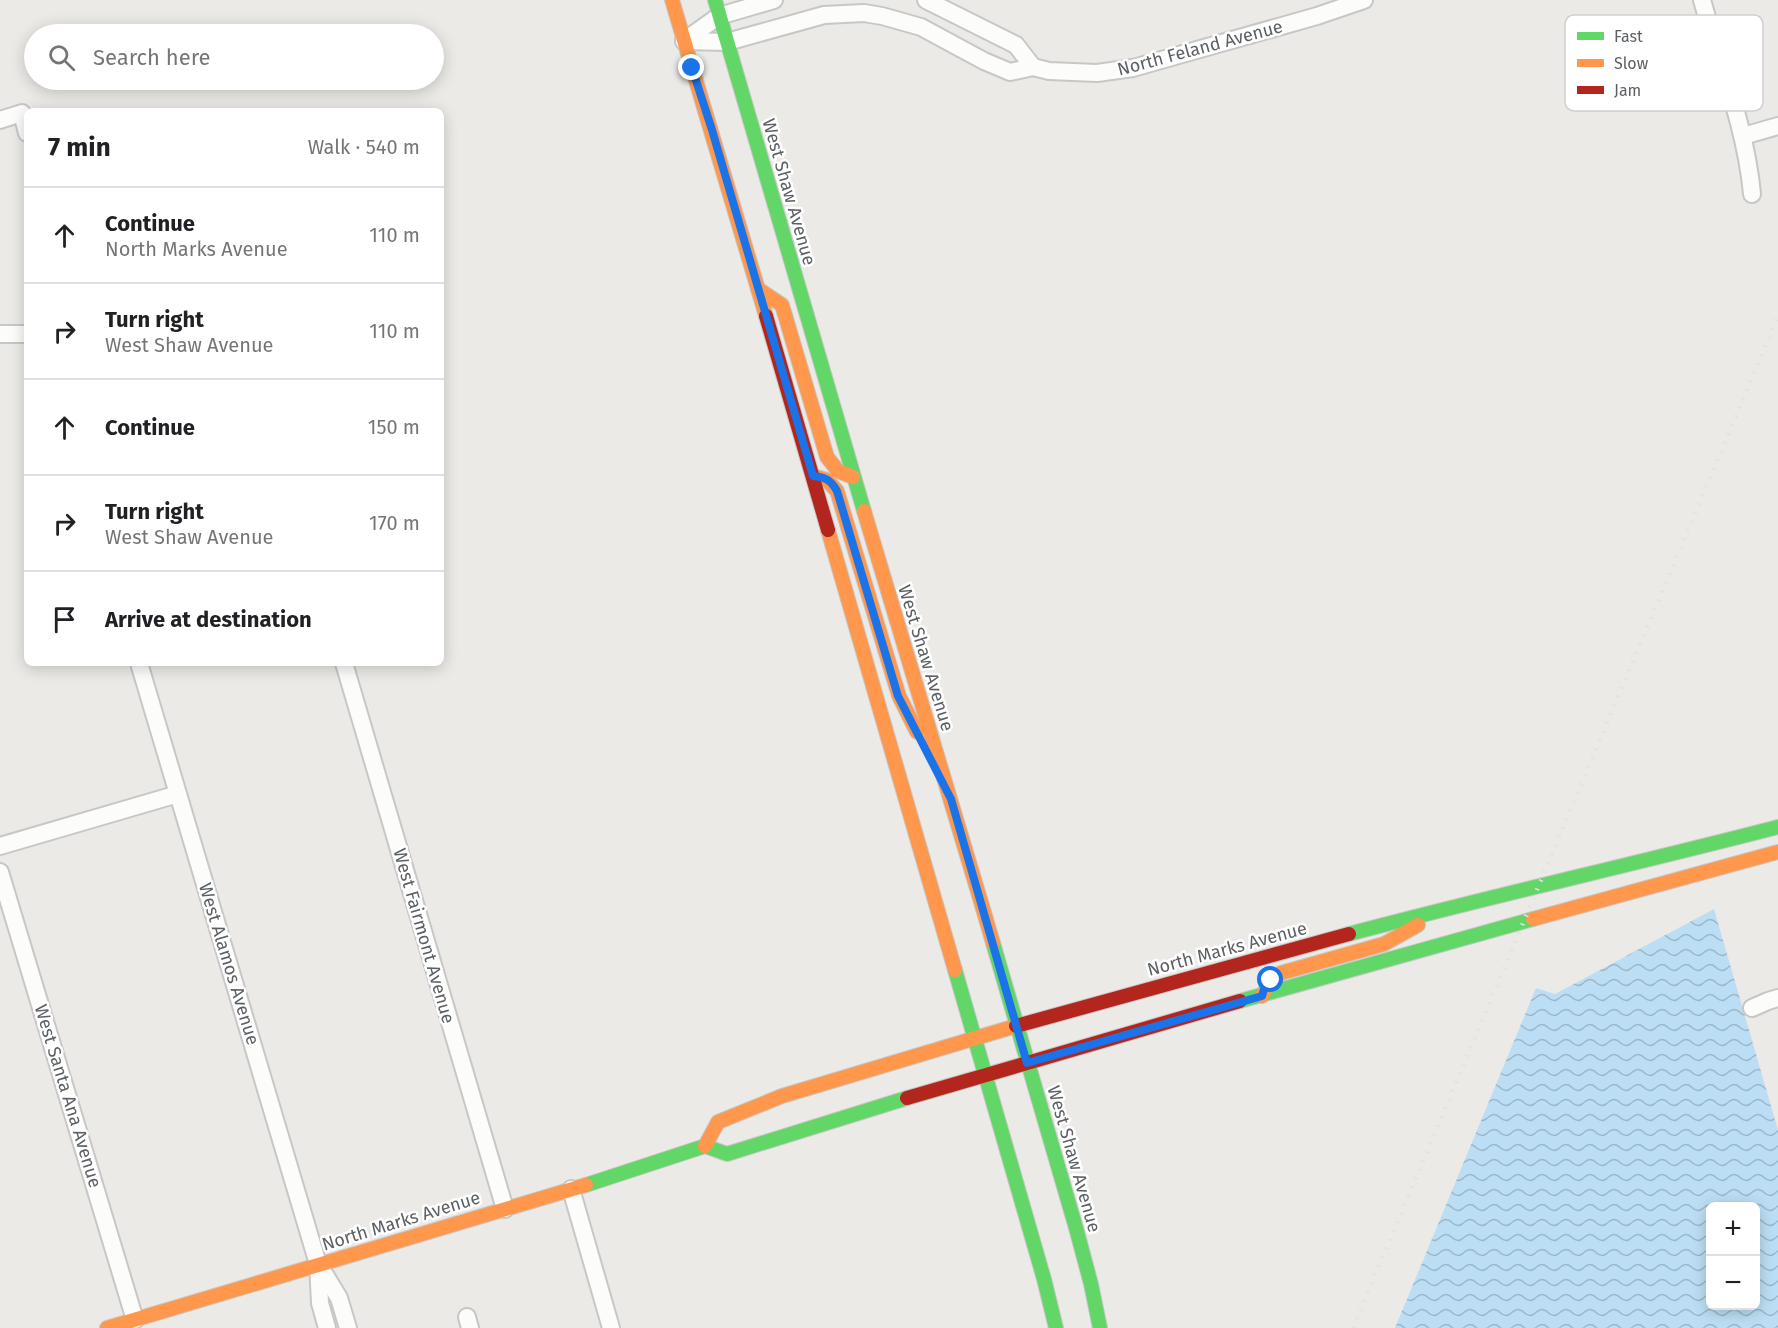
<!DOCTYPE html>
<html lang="en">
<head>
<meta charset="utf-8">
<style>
	body { margin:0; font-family:"Fira Sans",sans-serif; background:#f2f2f2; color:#202124 }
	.controls { position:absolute; right:18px; bottom:18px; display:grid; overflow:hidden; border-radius:9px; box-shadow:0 3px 15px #0003 }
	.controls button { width:54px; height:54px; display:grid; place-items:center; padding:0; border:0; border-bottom:2px solid #e0e0e0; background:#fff; color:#202124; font:30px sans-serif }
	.stop { position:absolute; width:18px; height:18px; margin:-14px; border:4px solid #1a73e8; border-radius:50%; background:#fff }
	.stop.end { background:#1a73e8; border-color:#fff; box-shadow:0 2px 6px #0008 }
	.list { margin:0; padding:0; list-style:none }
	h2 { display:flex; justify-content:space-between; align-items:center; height:78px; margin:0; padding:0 24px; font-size:26px }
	h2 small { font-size:20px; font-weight:400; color:#757577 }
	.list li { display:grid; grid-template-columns:39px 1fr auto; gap:18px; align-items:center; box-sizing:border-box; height:96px; padding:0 24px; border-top:2px solid #e0e0e0 }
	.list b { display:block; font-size:22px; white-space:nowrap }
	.list p { margin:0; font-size:20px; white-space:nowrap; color:#757577 }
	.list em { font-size:20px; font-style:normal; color:#757577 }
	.icon { flex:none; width:33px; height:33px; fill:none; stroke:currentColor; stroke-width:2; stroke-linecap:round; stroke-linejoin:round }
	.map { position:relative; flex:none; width:1778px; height:1328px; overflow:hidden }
	.search { position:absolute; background:#fff; box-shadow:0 3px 15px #0003; left:24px; top:24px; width:420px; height:66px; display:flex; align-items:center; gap:15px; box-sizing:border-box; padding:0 21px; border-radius:33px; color:#757577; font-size:22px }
	.panel { position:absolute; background:#fff; box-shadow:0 3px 15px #0003; left:24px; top:108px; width:420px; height:558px; border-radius:9px }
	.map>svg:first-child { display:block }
	.water { fill:url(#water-waves); fill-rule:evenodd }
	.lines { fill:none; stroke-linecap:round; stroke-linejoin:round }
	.street-casing { stroke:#c8c7c7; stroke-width:20 }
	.fast-casing { stroke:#c7c7c7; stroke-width:16 }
	.slow-casing { stroke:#c7c7c7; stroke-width:16 }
	.jam-casing { stroke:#c7c7c7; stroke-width:16 }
	.street { stroke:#fcfcfb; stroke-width:16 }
	.fast { stroke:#63d668; stroke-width:14 }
	.slow { stroke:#ff974d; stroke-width:14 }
	.jam { stroke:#b3261e; stroke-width:14 }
	.rail { stroke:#e2e2e2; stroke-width:4.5; stroke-dasharray:1.5 8; stroke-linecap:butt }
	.route { stroke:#1a73e8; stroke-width:8 }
	.labels { text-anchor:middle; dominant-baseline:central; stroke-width:5; stroke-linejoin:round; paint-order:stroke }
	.street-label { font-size:18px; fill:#5c6064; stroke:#fff }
	.key { fill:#fff; stroke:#cecfd0; stroke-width:1.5 }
	.key-label { font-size:16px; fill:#5c6064 }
</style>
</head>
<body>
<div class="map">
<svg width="1778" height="1328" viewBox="0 0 1778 1328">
	<defs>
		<pattern id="water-waves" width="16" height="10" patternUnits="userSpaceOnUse" patternTransform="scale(1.5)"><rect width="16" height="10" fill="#bcdef4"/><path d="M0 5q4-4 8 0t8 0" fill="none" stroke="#9cb7c9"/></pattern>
	</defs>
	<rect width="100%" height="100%" fill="#eceae6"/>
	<path class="water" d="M1714,909L1778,1130V1328H1395L1536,988L1555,994ZM1710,1206H1756V1306H1710Z"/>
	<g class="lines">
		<defs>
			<g id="street">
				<path d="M926,0L1016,45L1033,67"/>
				<path d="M1702,0C1720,64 1746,128 1752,194"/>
				<path d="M684,41L727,42L824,15L864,13L882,16L921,27L984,61L1010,72L1033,67L1049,71L1097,73L1133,68L1317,16L1364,0"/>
				<path d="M684,41L719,16L774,0"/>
				<path d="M0,120L22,113L27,133"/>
				<path d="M1743,136L1778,126"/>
				<path d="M0,334H27"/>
				<path d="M139,663L318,1264L320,1303L327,1328"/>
				<path d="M344,663L505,1209"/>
				<path d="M0,846L178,794"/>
				<path d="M0,872L135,1320"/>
				<path d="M1752,1008L1768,1001L1778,998"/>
				<path d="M571,1189L611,1328"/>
				<path d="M319,1265L339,1298L348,1328"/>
				<path d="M467,1317L470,1328"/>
			</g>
			<g id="fast">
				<path d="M715,0L864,511"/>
				<path d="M1349,934C1492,896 1635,864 1778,827"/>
				<path d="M993,943L1076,1228L1091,1284L1100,1328"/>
				<path d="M955,970L1044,1279L1056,1328"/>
				<path d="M1240,1001L1533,919"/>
				<path d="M586,1185L705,1146L727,1154L907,1098"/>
			</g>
			<g id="slow">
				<path d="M672,0L766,316"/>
				<path d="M758,289L782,305L827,457L838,471L853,477"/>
				<path d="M813,476L827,480L837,491L899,696L917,732"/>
				<path d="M864,511C906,656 951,799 993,943"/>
				<path d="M828,530L955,970"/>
				<path d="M1533,919L1778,852"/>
				<path d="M1262,996L1269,983L1281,973L1384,944L1418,925"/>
				<path d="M705,1146L718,1122L782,1096L1016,1026"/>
				<path d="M107,1328L586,1185"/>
			</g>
			<g id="jam">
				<path d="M766,316L828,530"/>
				<path d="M1016,1026L1349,934"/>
				<path d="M907,1098L1240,1001"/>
			</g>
		</defs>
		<use href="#street" class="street-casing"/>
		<use href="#fast" class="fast-casing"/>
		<use href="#slow" class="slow-casing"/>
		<use href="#jam" class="jam-casing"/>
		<use href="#street" class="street"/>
		<use href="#fast" class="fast"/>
		<use href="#slow" class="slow"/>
		<use href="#jam" class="jam"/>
		<path class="rail" d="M1353,1328L1778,316"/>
	</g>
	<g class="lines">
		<path class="route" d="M692,68L712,130L813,476C825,477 831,480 837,491L898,696L951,799L1027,1063L1262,996L1265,986L1271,980"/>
	</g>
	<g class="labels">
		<g class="street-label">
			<text transform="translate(1200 48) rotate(-15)">North Feland Avenue</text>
			<text transform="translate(789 192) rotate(74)">West Shaw Avenue</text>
			<text transform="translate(926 658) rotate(73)">West Shaw Avenue</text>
			<text transform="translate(424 936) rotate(74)">West Fairmont Avenue</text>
			<text transform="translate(1227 949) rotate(-15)">North Marks Avenue</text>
			<text transform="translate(229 964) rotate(73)">West Alamos Avenue</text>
			<text transform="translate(68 1096) rotate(73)">West Santa Ana Avenue</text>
			<text transform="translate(1074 1159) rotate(74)">West Shaw Avenue</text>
			<text transform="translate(401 1221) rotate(-17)">North Marks Avenue</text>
		</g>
	</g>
	<rect x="1565" y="15" width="198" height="96" rx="9" class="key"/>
	<rect x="1577" y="32" width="27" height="8" fill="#63d668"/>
	<rect x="1577" y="59" width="27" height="8" fill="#ff974d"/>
	<rect x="1577" y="86" width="27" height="8" fill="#b3261e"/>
	<g class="key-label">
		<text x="1614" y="42">Fast</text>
		<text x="1614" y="69">Slow</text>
		<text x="1614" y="96">Jam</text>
	</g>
</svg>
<div class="controls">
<button>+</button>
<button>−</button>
</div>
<div class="stop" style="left:1271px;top:980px"></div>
<div class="stop end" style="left:692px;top:68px"></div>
<div class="search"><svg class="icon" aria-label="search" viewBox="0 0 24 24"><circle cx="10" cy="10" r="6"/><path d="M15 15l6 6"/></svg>Search here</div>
<section class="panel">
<h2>7 min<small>Walk · 540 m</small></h2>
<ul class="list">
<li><svg class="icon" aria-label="ahead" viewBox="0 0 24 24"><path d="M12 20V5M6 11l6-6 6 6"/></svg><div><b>Continue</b><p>North Marks Avenue</p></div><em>110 m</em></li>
<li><svg class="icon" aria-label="right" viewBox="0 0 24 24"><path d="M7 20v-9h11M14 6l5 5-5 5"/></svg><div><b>Turn right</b><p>West Shaw Avenue</p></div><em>110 m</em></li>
<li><svg class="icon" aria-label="ahead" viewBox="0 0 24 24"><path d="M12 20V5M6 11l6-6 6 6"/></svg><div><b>Continue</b></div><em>150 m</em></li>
<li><svg class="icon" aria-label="right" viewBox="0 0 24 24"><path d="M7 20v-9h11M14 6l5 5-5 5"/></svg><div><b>Turn right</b><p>West Shaw Avenue</p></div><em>170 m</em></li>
<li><svg class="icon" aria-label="arrive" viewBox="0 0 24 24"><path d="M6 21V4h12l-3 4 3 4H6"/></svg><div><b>Arrive at destination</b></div></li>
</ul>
</section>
</div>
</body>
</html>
